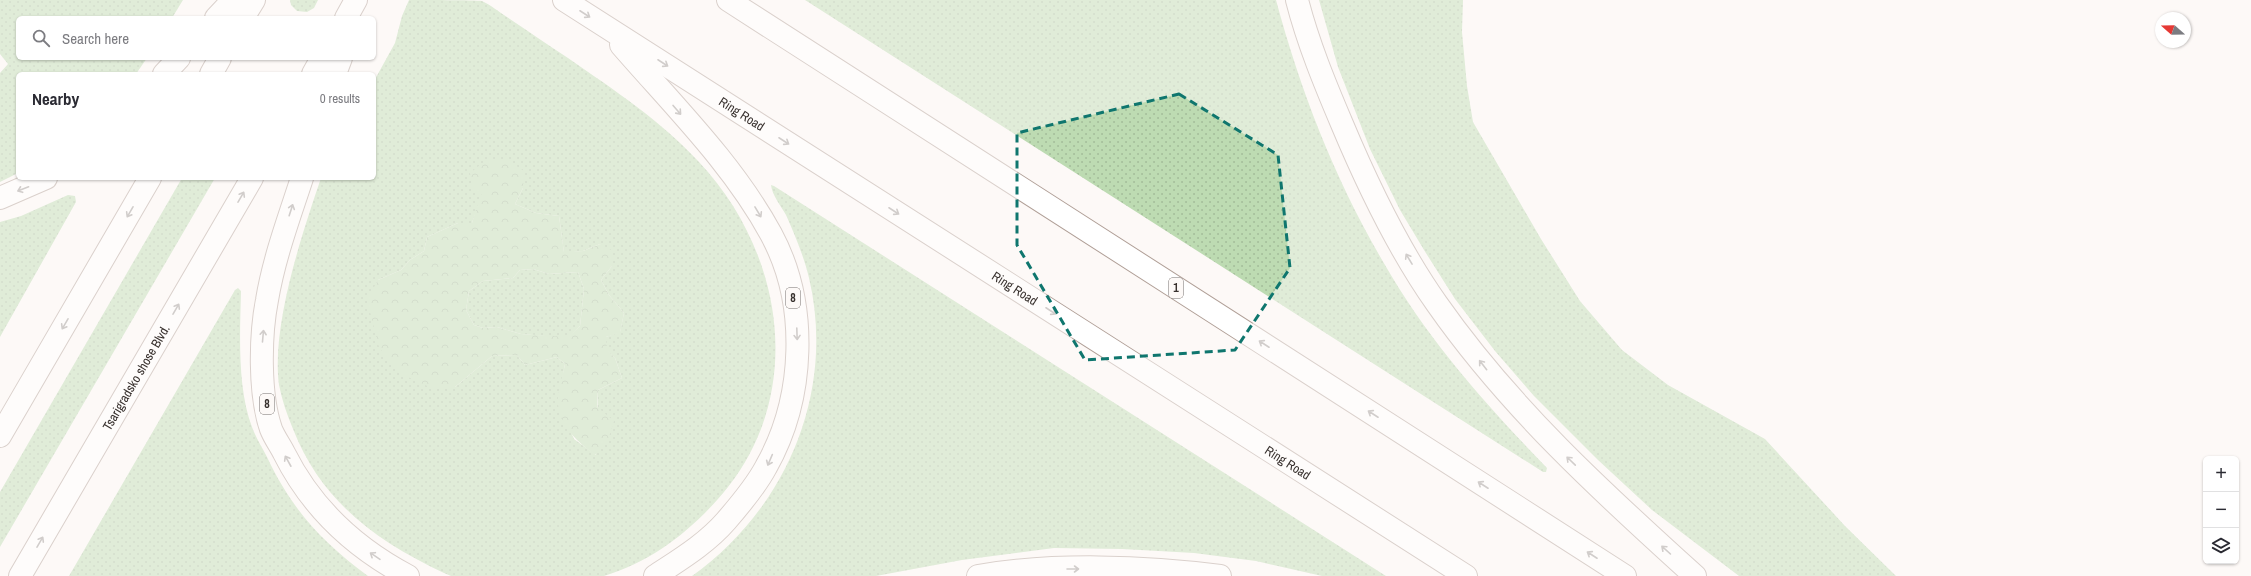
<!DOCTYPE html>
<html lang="en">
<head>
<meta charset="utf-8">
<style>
	body { margin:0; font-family:"Archivo Narrow",sans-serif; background:#f2f2f3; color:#2b2b33 }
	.controls { position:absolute; right:12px; bottom:12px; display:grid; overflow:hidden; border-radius:6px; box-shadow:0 1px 3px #0004 }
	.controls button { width:36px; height:36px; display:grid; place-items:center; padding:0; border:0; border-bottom:1px solid #e1e1e2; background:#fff; color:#2b2b33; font:20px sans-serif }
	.compass { position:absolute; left:2155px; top:12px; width:36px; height:36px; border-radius:50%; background:#fff; box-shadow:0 1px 3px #0004; rotate:290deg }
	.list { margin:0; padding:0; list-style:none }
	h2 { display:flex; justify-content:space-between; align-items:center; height:52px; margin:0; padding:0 16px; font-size:17px }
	h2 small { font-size:13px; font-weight:400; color:#7c7c81 }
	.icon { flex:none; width:22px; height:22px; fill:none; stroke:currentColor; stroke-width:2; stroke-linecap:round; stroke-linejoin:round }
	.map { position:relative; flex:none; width:2251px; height:576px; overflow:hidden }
	.search { position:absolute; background:#fff; box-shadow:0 1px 3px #0004; left:16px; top:16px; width:360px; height:44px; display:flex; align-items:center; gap:10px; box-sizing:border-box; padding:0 14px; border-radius:6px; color:#7c7c81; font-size:15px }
	.panel { position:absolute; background:#fff; box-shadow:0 1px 3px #0004; left:16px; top:72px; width:360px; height:108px; border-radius:6px }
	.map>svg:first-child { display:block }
	.grass { fill:url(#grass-dots); fill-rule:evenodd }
	.forest { fill:url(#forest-crowns); fill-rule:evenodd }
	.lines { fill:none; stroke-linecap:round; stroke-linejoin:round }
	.highway-casing { stroke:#b09f97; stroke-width:24 }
	.highway { stroke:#fff; stroke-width:22 }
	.oneway { stroke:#9c9896 }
	.marked { fill:none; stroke:#0f766e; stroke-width:3; stroke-dasharray:8 5; stroke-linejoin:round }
	.labels { text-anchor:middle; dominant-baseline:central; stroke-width:3; stroke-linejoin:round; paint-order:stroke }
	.shield { fill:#fdf9f7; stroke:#736d6a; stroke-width:1 }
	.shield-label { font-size:12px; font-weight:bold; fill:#38312e }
	.street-label { font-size:13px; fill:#38312e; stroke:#fdf9f7 }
</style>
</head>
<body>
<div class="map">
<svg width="2251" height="576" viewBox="0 0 2251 576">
	<defs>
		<pattern id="grass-dots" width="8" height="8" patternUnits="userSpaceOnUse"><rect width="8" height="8" fill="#bddbb2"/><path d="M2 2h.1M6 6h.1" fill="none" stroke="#a3bc99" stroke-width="1.8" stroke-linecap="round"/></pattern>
		<pattern id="forest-crowns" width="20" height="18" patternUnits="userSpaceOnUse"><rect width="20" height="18" fill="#bddbb2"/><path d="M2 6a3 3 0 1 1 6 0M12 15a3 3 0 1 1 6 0" fill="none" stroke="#a3bc99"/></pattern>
	</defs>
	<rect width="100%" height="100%" fill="#fdf9f7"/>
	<g class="grass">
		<path d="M0,0H183L172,18H18V58H147L136,74H18V173L0,182V73L8,64L0,54Z"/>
		<path d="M290,0H318L314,8L307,12L297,11L291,5Z"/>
		<path d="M409,0C422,0 474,0 482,1C491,5 499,12 507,17C528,31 548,45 568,58C614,90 660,120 699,162C782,250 806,388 728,487C696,527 654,561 604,576H451L444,573C376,541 321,501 293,429C287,415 282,400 279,385C271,326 302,234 321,178H374V81L395,43L402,16ZM523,188L515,204L536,213L559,216L564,253L583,251L600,244L612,266L601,280L609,295L624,313L620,332L606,337V350L615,358L622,378L598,390L596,455L574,439L558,403L565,364L557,357L525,365L517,355L492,356L455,387L378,280L401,270L410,260L424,251L427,237L458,223H472C483,190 492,195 523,188Z"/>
		<path d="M805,0H1276C1301,93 1336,182 1385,265C1428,340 1487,406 1547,468L1546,472H1543Z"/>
		<path d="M1319,0H1463L1462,32L1467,86L1473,122L1541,239L1580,301L1622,350L1668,385L1765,439L1845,526L1896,576H1739L1652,510L1598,460L1534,396L1495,351L1455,299L1424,250L1400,210L1370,149L1338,67Z"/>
		<path d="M182,178H215L0,547V492Z"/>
		<path d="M771,185L774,186L1386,576H1322L1256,561L1194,553L1122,549L1054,548L962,560L876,576H692C786,509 836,392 809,278C804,257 795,235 786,215C781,206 772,195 771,185Z"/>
		<path d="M68,195L75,196L76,202L0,337V222L21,216Z"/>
		<path d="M533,269L549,274L578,272L584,289L580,326L569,338L521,334L497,327L483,328L474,325L466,310L469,291L483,281L513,278L520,270Z"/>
		<path d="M238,288L241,291C240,333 237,387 252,427C256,438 262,447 267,457C292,510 322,542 368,576H69L235,290Z"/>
	</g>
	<path class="forest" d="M507,160L524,171L523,188L515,204L536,213L559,216L564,252L583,251L600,244L613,251L612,266L601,280L609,295L624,313L620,333L606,337L607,350L615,358L622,378L598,390L597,407L614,421L608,440L595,455C578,442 560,427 558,404C557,391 563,376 565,364L557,357L525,365L517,355L492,356L455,387L434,389L397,372L379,347L367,300L378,280L401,270L410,260L424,251L427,237L458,223H472L477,206L485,197L472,188L470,173L485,161ZM533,269L549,274L578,272L584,289L580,326L569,337L521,334L497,327L483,328L474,325L466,310L469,291L483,281L513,278L520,270Z"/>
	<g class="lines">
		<defs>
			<g id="highway">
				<path id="s1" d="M564,0L1466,576"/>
				<path d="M728,0L1625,576"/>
				<path d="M1297,0C1308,43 1325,84 1342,124C1368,186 1398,249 1437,304C1509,407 1602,492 1695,576"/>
				<path d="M216,18L233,0"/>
				<path d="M243,18L254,0"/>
				<path d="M346,18L356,0"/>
				<path d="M621,45C673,105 733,164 771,234C809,304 805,398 766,467C757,484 739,506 726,521C706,544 679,560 655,576"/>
				<path d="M164,74L179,58"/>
				<path d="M211,74L220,58"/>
				<path d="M313,74L322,58"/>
				<path d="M335,74L341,58"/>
				<path d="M302,178C289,218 274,258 267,300C260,336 259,394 271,429C274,437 280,445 284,453C311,507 355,548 408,576"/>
				<path d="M0,198L46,178"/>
				<path d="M0,436L150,178"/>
				<path id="s2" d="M20,576L252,178"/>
				<path d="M978,576C1050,563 1147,566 1220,576"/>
			</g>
		</defs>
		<use href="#highway" class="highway-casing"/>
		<use href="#highway" class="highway"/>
	</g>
	<defs><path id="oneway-shaft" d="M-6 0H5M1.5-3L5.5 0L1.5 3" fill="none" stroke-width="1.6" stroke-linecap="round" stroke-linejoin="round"/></defs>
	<g class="oneway">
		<use href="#oneway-shaft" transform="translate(585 14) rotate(33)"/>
		<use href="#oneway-shaft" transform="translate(663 63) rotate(33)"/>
		<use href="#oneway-shaft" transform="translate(677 110) rotate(49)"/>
		<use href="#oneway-shaft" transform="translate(784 141) rotate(33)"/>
		<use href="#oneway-shaft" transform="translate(23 189) rotate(159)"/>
		<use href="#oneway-shaft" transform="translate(241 197) rotate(-60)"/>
		<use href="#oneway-shaft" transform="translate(291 210) rotate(-72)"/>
		<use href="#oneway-shaft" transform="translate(894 211) rotate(33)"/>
		<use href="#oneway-shaft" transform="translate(130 212) rotate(120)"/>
		<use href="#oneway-shaft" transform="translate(758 212) rotate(59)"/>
		<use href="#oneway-shaft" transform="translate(1409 259) rotate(-121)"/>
		<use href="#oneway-shaft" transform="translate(176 309) rotate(-60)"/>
		<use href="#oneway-shaft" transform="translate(1051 311) rotate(33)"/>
		<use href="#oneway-shaft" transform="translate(65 324) rotate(120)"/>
		<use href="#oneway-shaft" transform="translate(797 334) rotate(88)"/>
		<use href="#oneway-shaft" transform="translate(263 336) rotate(-85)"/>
		<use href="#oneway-shaft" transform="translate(1264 344) rotate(-147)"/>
		<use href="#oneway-shaft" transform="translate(1483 365) rotate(-128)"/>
		<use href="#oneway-shaft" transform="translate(1373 414) rotate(-147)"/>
		<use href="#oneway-shaft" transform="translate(770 460) rotate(113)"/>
		<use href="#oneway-shaft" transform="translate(288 461) rotate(-119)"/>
		<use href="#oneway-shaft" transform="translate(1571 461) rotate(-136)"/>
		<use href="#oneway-shaft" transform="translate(1483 485) rotate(-147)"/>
		<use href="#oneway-shaft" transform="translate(40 542) rotate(-60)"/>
		<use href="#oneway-shaft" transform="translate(1666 550) rotate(-138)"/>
		<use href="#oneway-shaft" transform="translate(1592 555) rotate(-147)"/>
		<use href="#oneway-shaft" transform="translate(375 556) rotate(-146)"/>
		<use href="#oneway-shaft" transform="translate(1073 569)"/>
	</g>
	<path d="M0 0H2251V576H0ZM1179,94L1278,155L1290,268L1235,350L1085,360L1017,245V133Z" fill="#fdf9f7" fill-opacity=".55" fill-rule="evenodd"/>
	<path class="marked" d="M1179,94L1278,155L1290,268L1235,350L1085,360L1017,245V133Z"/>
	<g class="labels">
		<g class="shield">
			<rect x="1169" y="278" width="14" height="20" rx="3"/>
			<rect x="786" y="288" width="14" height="20" rx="3"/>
			<rect x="260" y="394" width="14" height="20" rx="3"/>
		</g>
		<g class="shield-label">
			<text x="1176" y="288">1</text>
			<text x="793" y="298">8</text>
			<text x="267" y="404">8</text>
		</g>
		<g class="street-label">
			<text stroke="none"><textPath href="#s1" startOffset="211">Ring Road</textPath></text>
			<text stroke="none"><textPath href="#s1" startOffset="535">Ring Road</textPath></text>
			<text stroke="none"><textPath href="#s2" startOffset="230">Tsarigradsko shose Blvd.</textPath></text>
			<text stroke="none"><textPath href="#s1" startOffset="859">Ring Road</textPath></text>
		</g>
	</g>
</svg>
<div class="controls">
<button>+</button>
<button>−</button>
<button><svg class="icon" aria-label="layers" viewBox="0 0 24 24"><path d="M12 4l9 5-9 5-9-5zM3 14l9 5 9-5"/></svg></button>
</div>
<svg class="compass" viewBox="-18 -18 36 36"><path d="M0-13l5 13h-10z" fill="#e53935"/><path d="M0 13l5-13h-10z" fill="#7c7c81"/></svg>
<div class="search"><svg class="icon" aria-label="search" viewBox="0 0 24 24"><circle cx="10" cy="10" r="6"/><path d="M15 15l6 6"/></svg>Search here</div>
<section class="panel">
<h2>Nearby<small>0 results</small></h2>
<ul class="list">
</ul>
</section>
</div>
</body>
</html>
